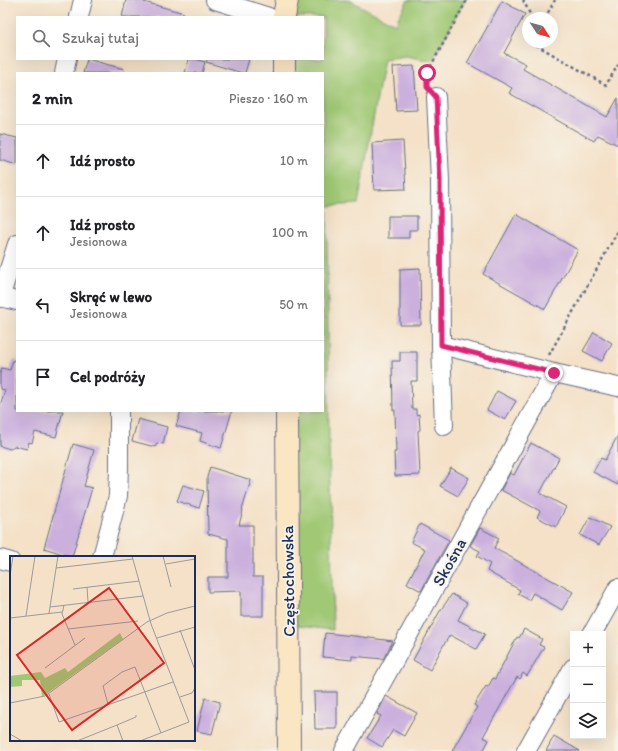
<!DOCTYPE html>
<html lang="pl">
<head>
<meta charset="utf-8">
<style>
	body { margin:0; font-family:Itim,sans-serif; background:#f6f6f6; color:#202124 }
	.controls { position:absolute; right:12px; bottom:12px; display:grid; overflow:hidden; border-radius:0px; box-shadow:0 4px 16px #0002 }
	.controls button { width:36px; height:36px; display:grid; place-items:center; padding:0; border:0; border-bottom:1px solid #e0e0e0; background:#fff; color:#202124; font:20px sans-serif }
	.compass { position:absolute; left:522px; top:12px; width:36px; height:36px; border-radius:50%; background:#fff; box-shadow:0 4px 16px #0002; rotate:126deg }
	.stop { position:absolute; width:12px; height:12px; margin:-9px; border:3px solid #db2777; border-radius:50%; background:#fff }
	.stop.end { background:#db2777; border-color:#fff; box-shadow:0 1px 4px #0008 }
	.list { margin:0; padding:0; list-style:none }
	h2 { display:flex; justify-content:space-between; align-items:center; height:52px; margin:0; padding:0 16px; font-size:17px }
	h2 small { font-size:13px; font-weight:400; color:#757577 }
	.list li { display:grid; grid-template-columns:26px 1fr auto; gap:12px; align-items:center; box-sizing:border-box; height:72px; padding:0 16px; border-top:1px solid #e0e0e0 }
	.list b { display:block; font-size:15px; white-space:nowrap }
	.list p { margin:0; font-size:13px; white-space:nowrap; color:#757577 }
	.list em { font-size:13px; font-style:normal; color:#757577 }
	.icon { flex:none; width:22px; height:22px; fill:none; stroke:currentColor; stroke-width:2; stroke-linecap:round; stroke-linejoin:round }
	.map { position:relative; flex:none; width:618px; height:751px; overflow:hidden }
	.search { position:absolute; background:#fff; box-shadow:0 4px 16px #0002; left:16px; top:16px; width:308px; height:44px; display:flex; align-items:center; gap:10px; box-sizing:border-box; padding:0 14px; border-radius:0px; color:#757577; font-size:15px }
	.panel { position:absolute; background:#fff; box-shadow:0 4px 16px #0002; left:16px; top:72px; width:308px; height:340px; border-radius:0px }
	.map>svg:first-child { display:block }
	.green { fill:#a0c874; stroke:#5e7c69 }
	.building { fill:#cbb0de }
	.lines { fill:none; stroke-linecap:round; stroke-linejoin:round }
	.street-casing { stroke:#676d83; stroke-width:20 }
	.secondary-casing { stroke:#676d83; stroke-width:24 }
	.path { stroke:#676d83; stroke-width:2.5; stroke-dasharray:3 3; stroke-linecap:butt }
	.street { stroke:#fff; stroke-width:18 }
	.secondary { stroke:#fbe6c4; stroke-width:22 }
	.route { stroke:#db2777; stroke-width:5 }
	.labels { text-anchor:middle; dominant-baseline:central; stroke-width:3.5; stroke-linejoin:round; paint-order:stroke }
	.street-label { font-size:17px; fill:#1b2f5e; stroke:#f7f3e8 }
	.inset-road { fill:none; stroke:#9d9a9d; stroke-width:1 }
	.view { fill:#d62828; fill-opacity:0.15; stroke:#d62828; stroke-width:2 }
	.inset-edge { fill:none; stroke:#1b2f5e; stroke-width:2 }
</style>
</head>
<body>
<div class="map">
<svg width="618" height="751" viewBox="0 0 618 751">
	<rect width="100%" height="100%" fill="#f7f3e8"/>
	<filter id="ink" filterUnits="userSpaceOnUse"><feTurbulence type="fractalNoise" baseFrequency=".025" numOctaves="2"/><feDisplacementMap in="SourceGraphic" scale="8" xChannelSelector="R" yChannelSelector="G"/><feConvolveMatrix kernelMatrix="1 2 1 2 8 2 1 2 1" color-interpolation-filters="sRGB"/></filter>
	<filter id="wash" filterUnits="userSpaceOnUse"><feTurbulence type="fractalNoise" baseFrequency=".012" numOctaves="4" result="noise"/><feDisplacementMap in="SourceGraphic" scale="16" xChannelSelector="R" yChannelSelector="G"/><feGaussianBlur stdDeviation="0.9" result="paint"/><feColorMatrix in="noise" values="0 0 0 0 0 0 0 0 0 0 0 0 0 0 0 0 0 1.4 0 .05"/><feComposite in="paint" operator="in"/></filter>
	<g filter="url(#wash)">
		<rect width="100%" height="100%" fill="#f4e1c7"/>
		<path class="green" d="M287,0H349L395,24L408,0H465L432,61L406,56L384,59L358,204L327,206L329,440L333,630L289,625L287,411H323V73H284V59H323V17H284Z"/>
		<g id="blocks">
			<g class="building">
				<path d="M126,0H144V2L184,13L183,17H122Z"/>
				<path d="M502,1L525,14L504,53L526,64L523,69L607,117L618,98V145L598,135L594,141L509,93L512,88L467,63Z"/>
				<path d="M87,59L124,69L123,73H83Z"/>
				<path d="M189,59H195L205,62L202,73H185Z"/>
				<path d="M207,59H249L245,73H242L206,62Z"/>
				<path d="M414,66L417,110L396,111L393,67Z"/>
				<path d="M0,134L17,138V165L0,160Z"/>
				<path d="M403,141L406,189L374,190L372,143Z"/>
				<path d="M516,214L578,250L545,309L483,274Z"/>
				<path d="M388,216H417V230H409V238H388Z"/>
				<path d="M420,268L421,325H400V269Z"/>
				<path d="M594,332L612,343L602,361L583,351Z"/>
				<path d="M400,352H417V381H411L412,409H416V415L419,414L420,430L418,431L420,475L395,476L394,452H396L395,410H393L392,361H400Z"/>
				<path d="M13,360H17V411H63L56,437L35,432L32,443L29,442L27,449L14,446L10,449L0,446V406L5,390L0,389V374L2,368L10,370Z"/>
				<path d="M497,391L516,401L505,420L487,410Z"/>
				<path d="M181,411H232L221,448L200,441L202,433L176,426Z"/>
				<path d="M138,419L167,427L163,444L157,443L155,447L132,441Z"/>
				<path d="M618,435V485L593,472L601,458L605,460Z"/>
				<path d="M531,443L559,458L540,493L566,507L556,527L537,517L540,511L501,490L510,473L514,475Z"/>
				<path d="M73,444L94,450L84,486L92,488L72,557L44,548Z"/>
				<path d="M210,467L251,480L242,510H243L239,525H253V577H263V616H241V591L208,592V577H228V539L208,534L207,477Z"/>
				<path d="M451,468L469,478L458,496L440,486Z"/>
				<path d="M183,485L204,491L199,508L177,501Z"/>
				<path d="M590,517L610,527L599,545L580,535Z"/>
				<path d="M420,524L449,540L421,591L407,583L425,549L411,542Z"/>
				<path d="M480,528L499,538L494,548L573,592L562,610L533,593L529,600L518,594L520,590L487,571L490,564L477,556L480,551L470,546Z"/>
				<path d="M452,594L467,603L458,620L485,634L476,649L450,635L443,646L430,670L413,660L440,611Z"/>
				<path d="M524,629L542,639L539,645L544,647L527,676L523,673L520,679L517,677L483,737L489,740L483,751H452L477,707L474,705L486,686L488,687L493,678L495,679L517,637L519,638Z"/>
				<path d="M325,633L354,636L393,641L383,659L352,656V660L323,657Z"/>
				<path d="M314,692H337V729H315Z"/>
				<path d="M386,696L417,713L404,736L393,730L382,747L367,738L381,716L377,714Z"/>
				<path d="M205,698L220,702L212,734L197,731Z"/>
				<path d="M554,736L580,751H546Z"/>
			</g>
		</g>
	</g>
	<g filter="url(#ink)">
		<use href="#blocks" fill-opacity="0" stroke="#676d83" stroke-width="1"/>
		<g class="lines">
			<defs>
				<g id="street">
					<path d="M215,0L269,17"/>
					<path d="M79,17L83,0"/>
					<path d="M64,73L67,59"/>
					<path d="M436,97L440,180L441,345L444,426"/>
					<path d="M0,297L17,301"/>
					<path d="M0,298L17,244"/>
					<path d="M441,345L554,373L618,387"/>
					<path d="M102,557L118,496L119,468V411"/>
					<path d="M0,559L11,562"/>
					<path d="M592,634L618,588"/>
					<path d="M344,751L554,373"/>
					<path d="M526,751L573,668"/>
				</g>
				<g id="secondary">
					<path d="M284,17L287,0"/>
					<path d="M284,59V73"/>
					<path d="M287,411L289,751"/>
				</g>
			</defs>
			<use href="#street" class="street-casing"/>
			<use href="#secondary" class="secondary-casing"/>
			<g class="path">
				<path d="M523,0L532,18"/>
				<path d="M545,18L555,0"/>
				<path d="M531,42L606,85L618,65"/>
				<path d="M427,84V73L467,0"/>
				<path d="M549,355L618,231"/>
			</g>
			<use href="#street" class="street"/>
			<use href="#secondary" class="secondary"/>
		</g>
	</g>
	<g class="lines" filter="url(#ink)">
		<path class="route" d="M427,73V87L436,97L440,180L441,345L554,373"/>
	</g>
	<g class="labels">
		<g class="street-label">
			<text transform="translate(449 562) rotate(-61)">Skośna</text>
			<text transform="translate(288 581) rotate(-91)">Częstochowska</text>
		</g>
	</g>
	<g transform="translate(10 556)">
		<rect width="185" height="185" fill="#f4e1c7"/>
		<path d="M110,77L113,83L32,141L30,124H12V130L0,131V120L31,116L35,122L55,112L58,116Z" fill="#a0c874"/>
		<path class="inset-road" d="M122,0L141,68L179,166L130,185M153,0L161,31M156,8L185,3M46,12L123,3M0,20L3,0M77,31L78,46M63,33L129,25M54,49L52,58L65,89M40,51L48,0M39,57L40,51L133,40M16,60L25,0M0,62L52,56M58,73L128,65M170,74L185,114M147,82L185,71M35,112L75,82M39,138L49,166L163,126M170,141L182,137L185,132M0,147L35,140L137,66L157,57L185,50M98,148L93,130L112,116L125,111L151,177M0,178L12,185M67,185L107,169M113,185L107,169L126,161V159"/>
		<path class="view" d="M99,32L154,107L62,174L7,99Z"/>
		<rect width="185" height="185" class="inset-edge"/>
	</g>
</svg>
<div class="controls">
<button>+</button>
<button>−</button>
<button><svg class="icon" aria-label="layers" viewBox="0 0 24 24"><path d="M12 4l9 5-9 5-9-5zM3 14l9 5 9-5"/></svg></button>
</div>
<svg class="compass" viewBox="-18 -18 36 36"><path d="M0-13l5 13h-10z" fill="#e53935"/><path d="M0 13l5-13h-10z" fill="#757577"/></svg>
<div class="stop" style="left:427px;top:73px"></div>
<div class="stop end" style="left:554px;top:373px"></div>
<div class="search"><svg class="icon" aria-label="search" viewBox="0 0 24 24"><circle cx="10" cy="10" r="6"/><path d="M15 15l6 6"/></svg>Szukaj tutaj</div>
<section class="panel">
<h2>2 min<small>Pieszo · 160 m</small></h2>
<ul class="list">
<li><svg class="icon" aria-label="ahead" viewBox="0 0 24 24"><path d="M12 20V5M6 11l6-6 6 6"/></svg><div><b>Idź prosto</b></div><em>10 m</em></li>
<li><svg class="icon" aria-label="ahead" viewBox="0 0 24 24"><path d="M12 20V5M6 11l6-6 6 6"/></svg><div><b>Idź prosto</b><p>Jesionowa</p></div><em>100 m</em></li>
<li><svg class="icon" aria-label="left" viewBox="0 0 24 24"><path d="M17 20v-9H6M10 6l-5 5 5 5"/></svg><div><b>Skręć w lewo</b><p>Jesionowa</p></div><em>50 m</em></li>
<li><svg class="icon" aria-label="arrive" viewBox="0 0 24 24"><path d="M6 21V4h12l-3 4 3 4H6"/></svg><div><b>Cel podróży</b></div></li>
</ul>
</section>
</div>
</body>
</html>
